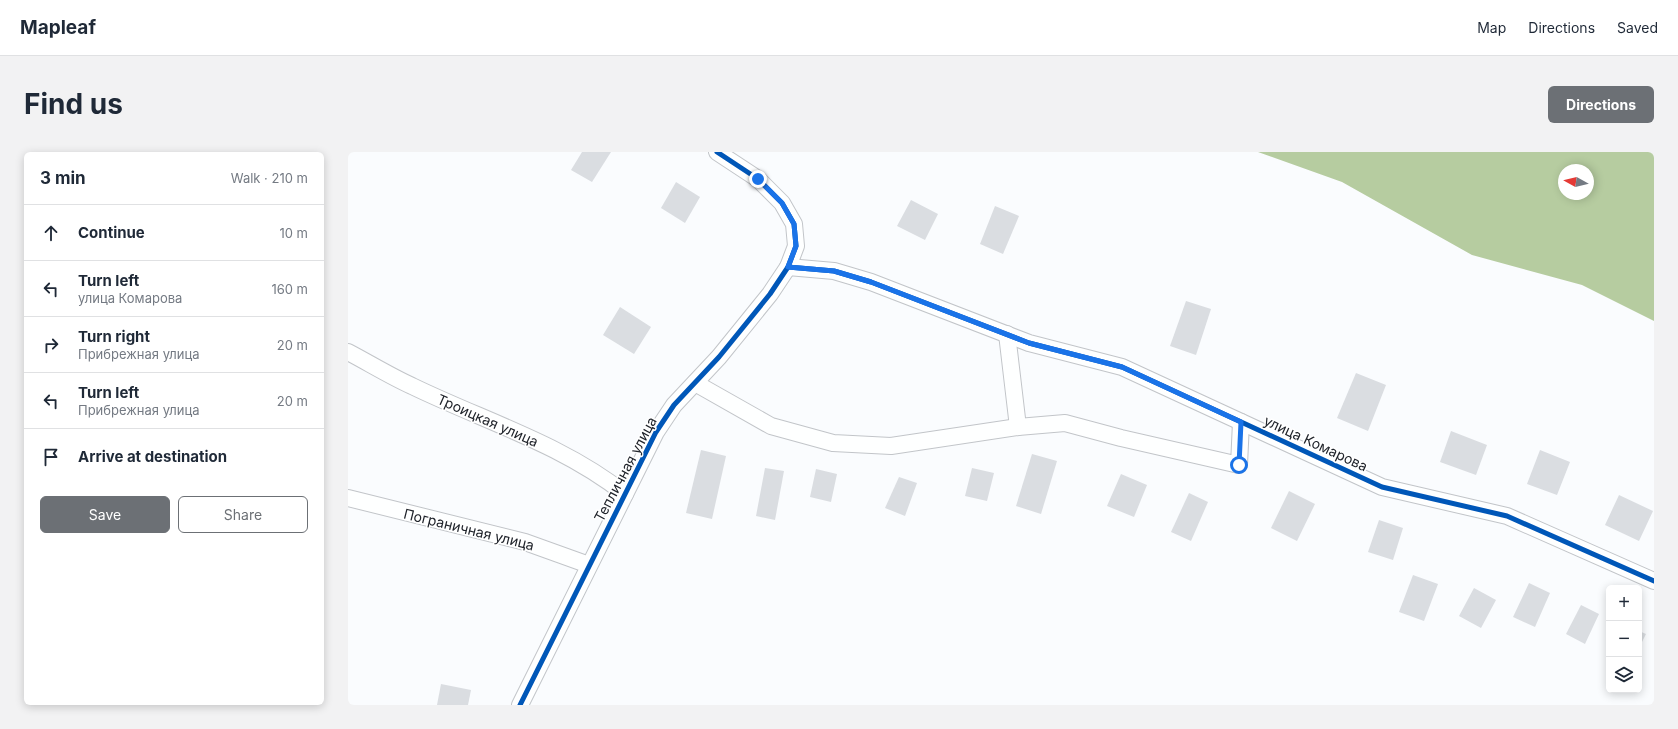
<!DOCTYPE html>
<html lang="en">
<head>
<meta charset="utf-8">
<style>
	body { margin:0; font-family:Inter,sans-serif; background:#f2f2f3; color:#1f2937 }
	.controls { position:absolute; right:12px; bottom:12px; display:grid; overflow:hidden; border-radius:6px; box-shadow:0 2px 10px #0003 }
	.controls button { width:36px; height:36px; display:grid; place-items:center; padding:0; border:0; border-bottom:1px solid #e0e1e3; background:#fff; color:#1f2937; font:20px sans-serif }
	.compass { position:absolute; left:1210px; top:12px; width:36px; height:36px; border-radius:50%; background:#fff; box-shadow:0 2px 10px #0003; rotate:278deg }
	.stop { position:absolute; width:12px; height:12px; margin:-9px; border:3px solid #1a73e8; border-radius:50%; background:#fff }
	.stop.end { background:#1a73e8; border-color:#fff; box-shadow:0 1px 4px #0008 }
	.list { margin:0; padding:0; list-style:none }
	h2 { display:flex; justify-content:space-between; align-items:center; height:52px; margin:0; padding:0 16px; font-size:17px }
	h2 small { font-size:13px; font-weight:400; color:#747a83 }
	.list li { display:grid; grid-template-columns:26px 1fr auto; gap:12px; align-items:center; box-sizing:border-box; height:56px; padding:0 16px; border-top:1px solid #e0e1e3 }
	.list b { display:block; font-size:15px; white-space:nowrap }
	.list p { margin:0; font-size:13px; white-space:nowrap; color:#747a83 }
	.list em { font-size:13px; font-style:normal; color:#747a83 }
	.actions { display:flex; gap:8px; padding:12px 16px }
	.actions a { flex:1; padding:9px 0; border:1px solid #6c7075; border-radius:6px; text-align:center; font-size:14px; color:#6c7075 }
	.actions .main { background:#6c7075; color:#fff }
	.icon { flex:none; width:22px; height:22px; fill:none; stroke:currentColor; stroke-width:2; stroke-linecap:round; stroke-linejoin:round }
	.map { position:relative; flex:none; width:1306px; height:553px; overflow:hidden; border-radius:6px }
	header { display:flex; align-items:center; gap:24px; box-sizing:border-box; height:56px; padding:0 20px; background:#fff; border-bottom:1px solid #e0e1e3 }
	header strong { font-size:19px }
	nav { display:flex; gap:22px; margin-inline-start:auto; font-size:14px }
	.intro { display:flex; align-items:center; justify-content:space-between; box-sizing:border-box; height:96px; padding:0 24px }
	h1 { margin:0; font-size:28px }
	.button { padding:10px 18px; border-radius:6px; background:#6c7075; color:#fff; font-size:14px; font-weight:700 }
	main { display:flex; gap:24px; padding:0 24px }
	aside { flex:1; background:#fff; border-radius:6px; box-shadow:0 2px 10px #0003 }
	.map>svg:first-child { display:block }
	.water { fill:#b6cca0; fill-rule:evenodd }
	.building { fill:#dadde1 }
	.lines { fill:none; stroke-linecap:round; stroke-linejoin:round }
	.street-casing { stroke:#c2c5c9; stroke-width:18 }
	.street { stroke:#feffff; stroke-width:16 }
	.cycleway-casing { stroke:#fff; stroke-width:8 }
	.cycleway { stroke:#0057b8; stroke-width:5 }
	.route { stroke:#1a73e8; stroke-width:5 }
	.labels { text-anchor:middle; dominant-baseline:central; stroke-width:3; stroke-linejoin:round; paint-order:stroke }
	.street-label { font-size:14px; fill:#20242b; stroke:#fff }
</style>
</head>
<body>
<header>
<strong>Mapleaf</strong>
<nav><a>Map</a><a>Directions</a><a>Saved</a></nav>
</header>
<div class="intro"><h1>Find us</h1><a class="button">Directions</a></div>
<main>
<aside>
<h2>3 min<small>Walk · 210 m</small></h2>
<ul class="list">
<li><svg class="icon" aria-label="ahead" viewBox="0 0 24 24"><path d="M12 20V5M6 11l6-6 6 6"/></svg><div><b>Continue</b></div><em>10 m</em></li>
<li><svg class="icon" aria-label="left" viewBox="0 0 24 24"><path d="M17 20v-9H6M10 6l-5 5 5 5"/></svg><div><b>Turn left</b><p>улица Комарова</p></div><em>160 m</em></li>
<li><svg class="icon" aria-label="right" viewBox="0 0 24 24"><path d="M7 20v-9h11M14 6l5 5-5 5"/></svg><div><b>Turn right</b><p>Прибрежная улица</p></div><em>20 m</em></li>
<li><svg class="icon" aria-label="left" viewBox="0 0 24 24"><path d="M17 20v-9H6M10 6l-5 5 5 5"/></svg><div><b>Turn left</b><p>Прибрежная улица</p></div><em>20 m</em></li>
<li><svg class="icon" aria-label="arrive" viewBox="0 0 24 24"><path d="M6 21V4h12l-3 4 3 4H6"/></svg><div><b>Arrive at destination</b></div></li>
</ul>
<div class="actions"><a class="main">Save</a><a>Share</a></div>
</aside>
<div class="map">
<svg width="1306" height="553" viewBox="0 0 1306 553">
	<rect width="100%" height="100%" fill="#fafcfe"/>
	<path class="water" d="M910,0H1306V169L1234,133L1124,103L994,30ZM1216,18H1240V42H1216Z"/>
	<g class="building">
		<path d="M234,0H263L244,30L223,18Z"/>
		<path d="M328,30L352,45L337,71L313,56Z"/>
		<path d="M563,48L590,62L577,88L549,74Z"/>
		<path d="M647,54L671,64L655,102L632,92Z"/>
		<path d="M838,149L863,157L848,203L822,194Z"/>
		<path d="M272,155L303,175L286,202L255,183Z"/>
		<path d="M1008,221L1038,233L1020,279L989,266Z"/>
		<path d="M1103,279L1139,293L1128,323L1092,310Z"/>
		<path d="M353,298L378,304L364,367L338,361Z"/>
		<path d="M1192,298L1222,310L1209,343L1179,332Z"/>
		<path d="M684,302L709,309L693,362L668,354Z"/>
		<path d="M417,316L436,319L427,368L408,364Z"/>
		<path d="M624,316L646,321L639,349L617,344Z"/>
		<path d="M468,317L489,322L483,350L462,345Z"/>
		<path d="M773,322L799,333L786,365L759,354Z"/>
		<path d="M551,325L569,331L557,364L537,356Z"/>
		<path d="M941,339L967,352L949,389L923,376Z"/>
		<path d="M841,341L860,350L843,389L823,380Z"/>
		<path d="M1271,343L1305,359L1291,389L1257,373Z"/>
		<path d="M1031,368L1055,376L1045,408L1020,400Z"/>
		<path d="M1065,423L1090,432L1076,469L1051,460Z"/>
		<path d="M1181,431L1202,441L1187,475L1165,465Z"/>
		<path d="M1126,436L1148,448L1133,476L1111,464Z"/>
		<path d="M1233,453L1251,462L1237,492L1218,482Z"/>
		<path d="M1291,479L1298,482L1291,496Z"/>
		<path d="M93,532L123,538L120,553H89Z"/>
	</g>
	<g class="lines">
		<defs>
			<g id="street">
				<path d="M440,115L486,119L523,130L681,191L774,215L1034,335L1159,364L1306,429"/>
				<path d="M659,182L670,275"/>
				<path d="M0,200C21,211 42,224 64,234C136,269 214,292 277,342"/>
				<path d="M347,231L423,274L485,291L543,294L670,275L717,271L773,286L891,313L893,270"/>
				<path d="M0,346L177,390L241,413"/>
				<path d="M172,553L308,280L326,253L371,205L422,142L440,115L448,94L446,72L434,51L410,27L369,0"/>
			</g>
		</defs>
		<use href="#street" class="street-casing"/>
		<use href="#street" class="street"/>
		<defs>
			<g id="cycleway">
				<path d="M440,115L486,119L523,130L681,191L774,215L1034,335L1159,364L1306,429"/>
				<path d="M172,553L308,280L326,253L371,205L422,142L440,115L448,94L446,72L434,51L410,27L369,0"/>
			</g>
		</defs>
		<use href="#cycleway" class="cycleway-casing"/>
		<use href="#cycleway" class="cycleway"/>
	</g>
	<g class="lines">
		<path class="route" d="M410,27L434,51L446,72L448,94L440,115L486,119L523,130L681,191L774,215L893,270L891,313"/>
	</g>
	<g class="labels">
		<g class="street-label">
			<text transform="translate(140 268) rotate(24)">Троицкая улица</text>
			<text transform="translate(968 291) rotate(25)">улица Комарова</text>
			<text transform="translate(277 317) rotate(-62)">Тепличная улица</text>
			<text transform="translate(121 377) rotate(14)">Пограничная улица</text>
		</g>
	</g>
</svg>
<div class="controls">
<button>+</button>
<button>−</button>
<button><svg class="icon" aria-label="layers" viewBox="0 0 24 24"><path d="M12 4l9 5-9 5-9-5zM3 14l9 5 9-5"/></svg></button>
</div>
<svg class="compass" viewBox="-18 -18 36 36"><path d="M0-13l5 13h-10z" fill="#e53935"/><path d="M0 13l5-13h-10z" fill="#747a83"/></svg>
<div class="stop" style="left:891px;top:313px"></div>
<div class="stop end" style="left:410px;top:27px"></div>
</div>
</main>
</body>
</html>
